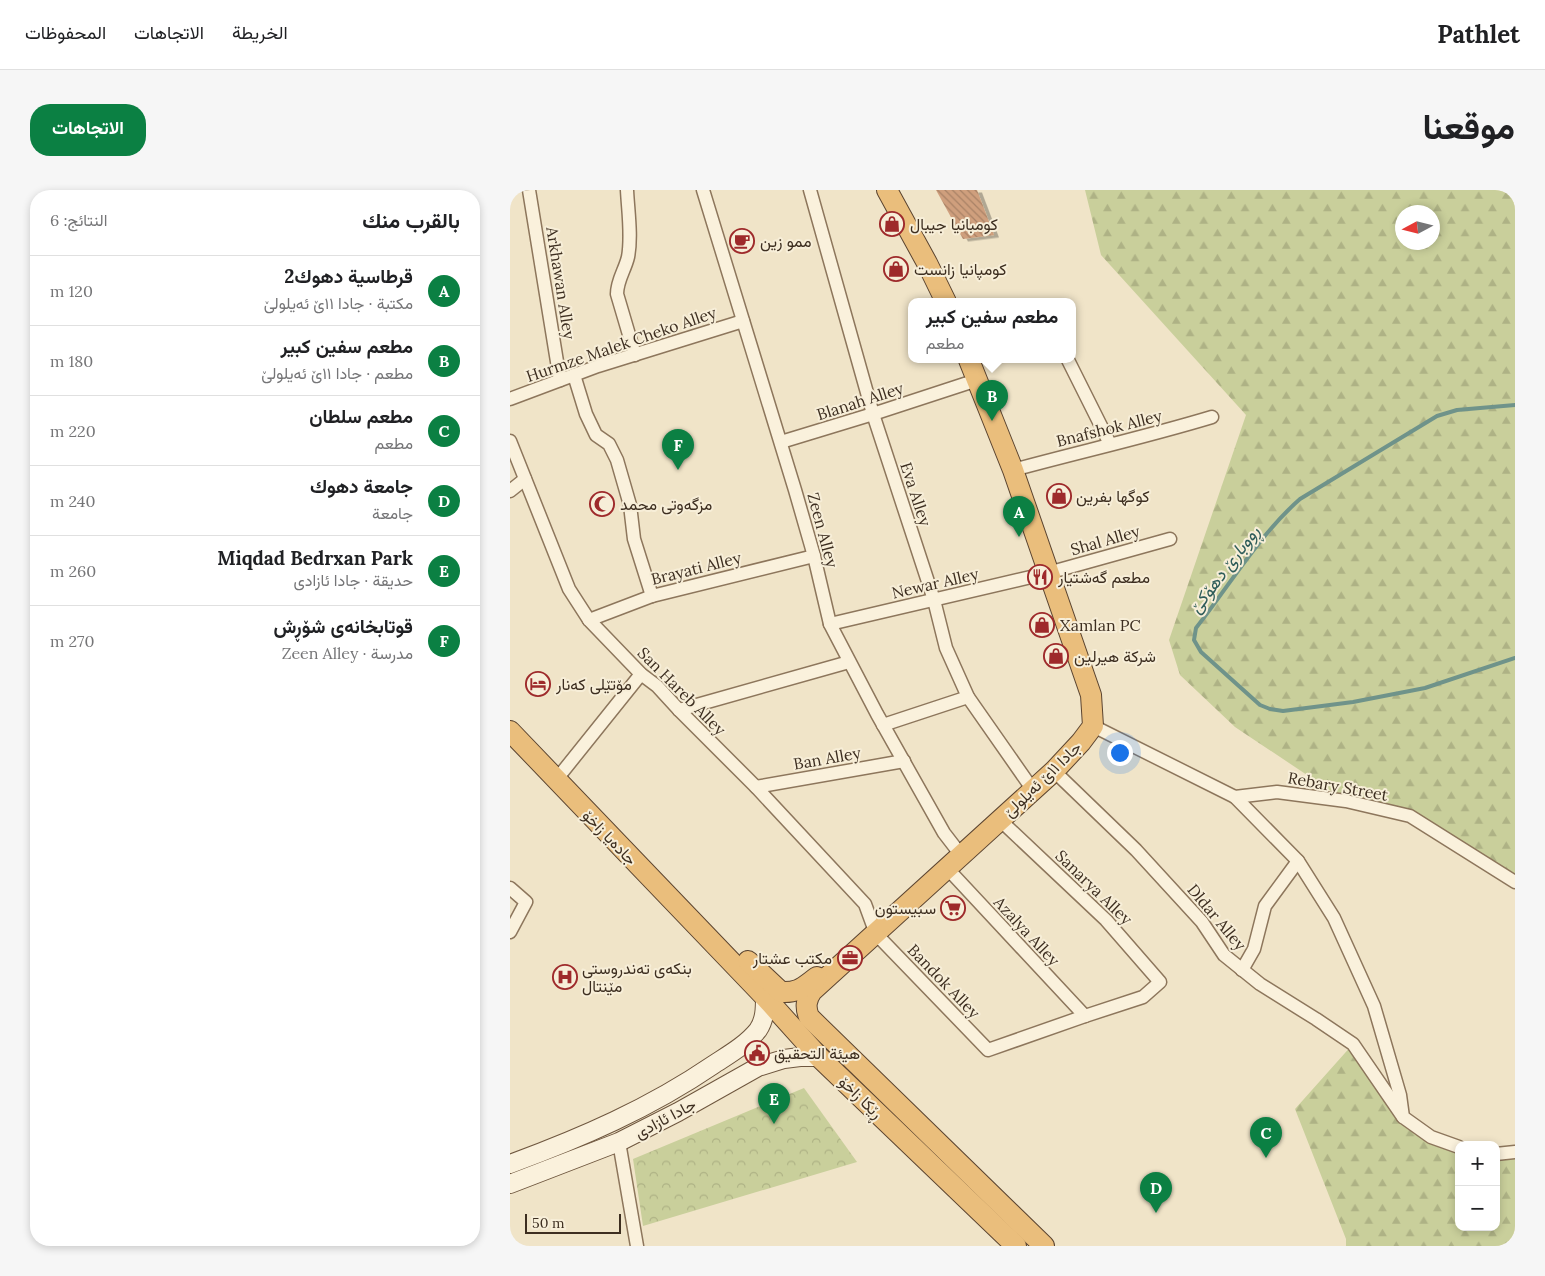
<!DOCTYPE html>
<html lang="ar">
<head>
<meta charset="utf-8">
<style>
	body { margin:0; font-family:Lora,Vazirmatn,serif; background:#f6f6f6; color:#202124; direction:rtl }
	.controls { position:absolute; right:15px; bottom:15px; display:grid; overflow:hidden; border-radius:10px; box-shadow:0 2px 8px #0003 }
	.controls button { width:45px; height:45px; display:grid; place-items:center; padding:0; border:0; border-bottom:1px solid #e0e0e0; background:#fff; color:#202124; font:25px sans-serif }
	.compass { position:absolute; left:885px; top:15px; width:45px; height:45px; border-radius:50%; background:#fff; box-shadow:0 2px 8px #0003; rotate:263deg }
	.scale { position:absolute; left:15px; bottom:12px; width:96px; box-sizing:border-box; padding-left:5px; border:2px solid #3d2e20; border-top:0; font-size:14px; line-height:18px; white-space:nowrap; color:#3d2e20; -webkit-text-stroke:4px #f7eed8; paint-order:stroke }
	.you { position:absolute; left:609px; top:562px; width:18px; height:18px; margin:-12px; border:4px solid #fff; border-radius:50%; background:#1a73e8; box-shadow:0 0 0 8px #1a73e833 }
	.badge { display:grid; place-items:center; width:32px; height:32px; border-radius:50%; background:#0b8043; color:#fff; font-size:16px; font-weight:700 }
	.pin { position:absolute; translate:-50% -41px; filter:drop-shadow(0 1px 2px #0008) }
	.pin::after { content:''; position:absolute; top:26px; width:18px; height:15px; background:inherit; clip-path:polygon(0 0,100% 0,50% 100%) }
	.popup { position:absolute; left:398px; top:108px; width:168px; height:65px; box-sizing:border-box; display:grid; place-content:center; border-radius:10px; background:#fff; filter:drop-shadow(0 1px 4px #0005); font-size:16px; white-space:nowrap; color:#757577 }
	.popup b { font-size:19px; color:#202124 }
	.popup::after { content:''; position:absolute; left:50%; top:100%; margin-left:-10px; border:10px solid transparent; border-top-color:#fff }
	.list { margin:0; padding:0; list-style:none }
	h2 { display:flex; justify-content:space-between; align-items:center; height:65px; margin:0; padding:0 20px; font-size:21px }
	h2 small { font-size:16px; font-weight:400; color:#757577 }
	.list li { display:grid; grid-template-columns:32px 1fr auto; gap:15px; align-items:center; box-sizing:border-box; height:70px; padding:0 20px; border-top:1px solid #e0e0e0 }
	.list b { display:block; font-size:19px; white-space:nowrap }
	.list p { margin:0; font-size:16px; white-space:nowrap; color:#757577 }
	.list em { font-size:16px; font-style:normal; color:#757577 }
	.map { position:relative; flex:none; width:1005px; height:1056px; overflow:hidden; direction:ltr; border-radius:20px }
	header { display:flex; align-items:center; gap:30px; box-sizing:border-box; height:70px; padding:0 25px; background:#fff; border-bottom:1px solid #e0e0e0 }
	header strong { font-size:24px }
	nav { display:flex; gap:28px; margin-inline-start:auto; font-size:18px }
	.intro { display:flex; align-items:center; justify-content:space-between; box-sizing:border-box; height:120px; padding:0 30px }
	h1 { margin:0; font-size:35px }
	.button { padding:12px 22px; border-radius:20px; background:#0b8043; color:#fff; font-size:18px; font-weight:700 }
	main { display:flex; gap:30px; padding:0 30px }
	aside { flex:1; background:#fff; border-radius:20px; box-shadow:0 2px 8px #0003 }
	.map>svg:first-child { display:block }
	.forest { fill:url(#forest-firs); fill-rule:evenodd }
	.park { fill:url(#park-crowns) }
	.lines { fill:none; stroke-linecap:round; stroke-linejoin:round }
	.stream { stroke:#6f938a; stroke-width:4 }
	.building { fill:url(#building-back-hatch); filter:url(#shadow) }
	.minor-casing { stroke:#8d765c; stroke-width:15 }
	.secondary-casing { stroke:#6f573f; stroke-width:20 }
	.trunk-casing { stroke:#5b4430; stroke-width:22 }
	.minor { stroke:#faf1dc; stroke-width:12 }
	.secondary { stroke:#faf1dc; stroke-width:18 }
	.trunk { stroke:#eabe7c; stroke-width:20 }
	.labels { text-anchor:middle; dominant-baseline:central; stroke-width:4; stroke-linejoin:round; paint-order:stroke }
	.poi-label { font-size:16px; fill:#3d2e20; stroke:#f7eed8; text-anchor:start }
	.street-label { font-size:16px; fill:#3d2e20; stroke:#f7eed8 }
	.water-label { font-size:18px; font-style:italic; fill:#2f5d5a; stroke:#f7eed8 }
</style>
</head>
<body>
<header>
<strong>Pathlet</strong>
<nav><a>الخريطة</a><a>الاتجاهات</a><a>المحفوظات</a></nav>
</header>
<div class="intro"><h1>موقعنا</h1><a class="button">الاتجاهات</a></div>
<main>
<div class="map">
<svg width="1005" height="1056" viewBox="0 0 1005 1056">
	<defs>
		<pattern id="forest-firs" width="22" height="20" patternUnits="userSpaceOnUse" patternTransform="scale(1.25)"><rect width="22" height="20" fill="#c9cf9b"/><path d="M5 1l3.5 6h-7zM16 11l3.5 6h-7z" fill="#aeb285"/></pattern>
		<pattern id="park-crowns" width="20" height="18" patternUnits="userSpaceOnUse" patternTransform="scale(1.25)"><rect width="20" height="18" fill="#c9cf9b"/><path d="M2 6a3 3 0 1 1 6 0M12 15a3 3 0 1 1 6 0" fill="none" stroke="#aeb285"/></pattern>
		<pattern id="building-back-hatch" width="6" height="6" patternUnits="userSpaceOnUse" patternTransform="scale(1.25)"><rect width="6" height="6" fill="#cf9f7d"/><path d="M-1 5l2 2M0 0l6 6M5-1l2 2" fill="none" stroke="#a98266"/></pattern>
		<filter id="shadow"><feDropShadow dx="5" dy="2.5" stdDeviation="0" flood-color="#0004"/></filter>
	</defs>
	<rect width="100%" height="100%" fill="#f0e4c8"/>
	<g class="forest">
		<path d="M575,0H1005V692L900,626L836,611L725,537L670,485L659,450L736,225L591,65ZM892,22H922V52H892Z"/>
		<path d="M843,854L893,927L949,957V1037H986V964L1005,962V1056H836V1049L785,919Z"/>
	</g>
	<path class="park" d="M294,898L347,972L133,1036L123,969Z"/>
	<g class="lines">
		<path class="stream" d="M1005,215L947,220L927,226L790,309C750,344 719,396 686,438L684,450L691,462L750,515L760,519L773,521L843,512L915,498L1005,468"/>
	</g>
	<path class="building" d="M426,0H467L484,45L453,49Z"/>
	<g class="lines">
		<defs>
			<g id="minor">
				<path d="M19,0L50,190"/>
				<path d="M117,0C118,21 122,46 118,67C115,80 107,90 107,104L125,165"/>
				<path d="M193,0L285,300L304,366L320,434L367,524L434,643L451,665"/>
				<path d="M300,0L363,224L424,410L436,458L458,507L523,600"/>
				<path d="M558,170L600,254"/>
				<path d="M64,185L76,224L86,245L99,254L107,270L120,315L124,349L142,406"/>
				<path d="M0,209L88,176L233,131"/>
				<path d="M0,251L59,399L79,430L131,484L147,496L169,520L246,597L355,714L366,744L478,860L575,826L633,807L650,792L596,730L490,630"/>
				<path d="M271,252L363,224L467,190"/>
				<path d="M503,280C569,262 636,247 702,227"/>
				<path d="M0,301L15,289"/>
				<path d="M79,430L142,406L304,366"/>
				<path d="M320,434L538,383L660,349"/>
				<path d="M169,520L339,472"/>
				<path d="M373,535L458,507"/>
				<path d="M583,536L725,607L767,602L836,611L900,626L1005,692"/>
				<path d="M544,581L626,660L692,732L714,765L750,794L806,829L843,854L893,927"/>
				<path d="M46,590L131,484"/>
				<path d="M246,597L394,571"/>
				<path d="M725,607L788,671L824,728L864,816L890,905L893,927L921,947L949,957"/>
				<path d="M437,678L575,826"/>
				<path d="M0,698L16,712L0,742"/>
				<path d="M732,780L744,759L755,716L788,671"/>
				<path d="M109,952L127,1056"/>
				<path d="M986,964L1005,962"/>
			</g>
			<g id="secondary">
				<path d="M0,974C71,948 140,918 203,875C218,865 236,855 248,840C255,830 255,818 255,807"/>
				<path d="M0,994L109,952L168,922L248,877L274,869L290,867H309"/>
			</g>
			<g id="trunk">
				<path d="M377,0L417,73L436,112"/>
				<path d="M459,170L503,280L581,505L583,536L571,552L544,581L302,801C296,810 295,817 299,827L534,1056"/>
				<path d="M0,541L255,807L309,867L506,1056"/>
				<path d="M238,771L271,802C289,803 293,797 307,787"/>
			</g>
		</defs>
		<use href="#minor" class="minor-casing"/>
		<use href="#secondary" class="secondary-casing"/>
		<use href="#trunk" class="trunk-casing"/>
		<use href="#minor" class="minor"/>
		<use href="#secondary" class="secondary"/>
		<use href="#trunk" class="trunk"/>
	</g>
	<defs>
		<symbol id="shop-ring" viewBox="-11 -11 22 22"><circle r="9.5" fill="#f7eed8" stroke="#9e2a2b" stroke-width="1.5"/><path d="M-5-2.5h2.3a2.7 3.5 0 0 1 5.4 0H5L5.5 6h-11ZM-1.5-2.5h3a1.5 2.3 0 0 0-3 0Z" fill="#9e2a2b"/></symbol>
		<symbol id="cafe-ring" viewBox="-11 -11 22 22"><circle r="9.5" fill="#f7eed8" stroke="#9e2a2b" stroke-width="1.5"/><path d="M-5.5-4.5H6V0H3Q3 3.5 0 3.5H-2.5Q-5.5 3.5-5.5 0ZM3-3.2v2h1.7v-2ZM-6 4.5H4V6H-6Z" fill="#9e2a2b"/></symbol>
		<symbol id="mosque-ring" viewBox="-11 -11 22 22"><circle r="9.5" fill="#f7eed8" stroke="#9e2a2b" stroke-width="1.5"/><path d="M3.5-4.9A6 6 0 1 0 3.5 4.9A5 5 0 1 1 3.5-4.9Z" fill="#9e2a2b"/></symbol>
		<symbol id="restaurant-ring" viewBox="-11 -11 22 22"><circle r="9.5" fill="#f7eed8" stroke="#9e2a2b" stroke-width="1.5"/><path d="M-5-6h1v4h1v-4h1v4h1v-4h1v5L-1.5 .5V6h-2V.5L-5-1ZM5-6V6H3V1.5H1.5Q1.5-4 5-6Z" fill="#9e2a2b"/></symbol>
		<symbol id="hotel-ring" viewBox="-11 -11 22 22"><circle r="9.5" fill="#f7eed8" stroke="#9e2a2b" stroke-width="1.5"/><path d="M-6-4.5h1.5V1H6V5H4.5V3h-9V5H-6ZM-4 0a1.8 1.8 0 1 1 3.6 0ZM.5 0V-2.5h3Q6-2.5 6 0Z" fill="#9e2a2b"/></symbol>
		<symbol id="supermarket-ring" viewBox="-11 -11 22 22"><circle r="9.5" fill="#f7eed8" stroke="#9e2a2b" stroke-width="1.5"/><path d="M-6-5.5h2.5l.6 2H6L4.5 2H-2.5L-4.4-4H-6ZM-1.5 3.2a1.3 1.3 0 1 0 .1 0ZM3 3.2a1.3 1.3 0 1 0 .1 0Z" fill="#9e2a2b"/></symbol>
		<symbol id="office-ring" viewBox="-11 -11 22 22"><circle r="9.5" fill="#f7eed8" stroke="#9e2a2b" stroke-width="1.5"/><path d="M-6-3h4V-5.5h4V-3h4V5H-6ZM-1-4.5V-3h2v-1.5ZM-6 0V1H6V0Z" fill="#9e2a2b"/></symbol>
		<symbol id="hospital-ring" viewBox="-11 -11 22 22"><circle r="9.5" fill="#f7eed8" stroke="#9e2a2b" stroke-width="1.5"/><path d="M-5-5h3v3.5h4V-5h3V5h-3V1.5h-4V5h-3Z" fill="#9e2a2b"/></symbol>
		<symbol id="civic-ring" viewBox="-11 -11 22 22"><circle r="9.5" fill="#f7eed8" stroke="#9e2a2b" stroke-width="1.5"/><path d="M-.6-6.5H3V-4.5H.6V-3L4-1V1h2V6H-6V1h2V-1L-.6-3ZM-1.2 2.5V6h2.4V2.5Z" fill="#9e2a2b"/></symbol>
	</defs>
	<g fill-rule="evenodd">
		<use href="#shop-ring" x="368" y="20" width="28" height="28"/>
		<use href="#cafe-ring" x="218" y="37" width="28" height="28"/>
		<use href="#shop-ring" x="372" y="65" width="28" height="28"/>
		<use href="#shop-ring" x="535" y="292" width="28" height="28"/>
		<use href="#mosque-ring" x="78" y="300" width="28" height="28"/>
		<use href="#restaurant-ring" x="516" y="373" width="28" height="28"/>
		<use href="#shop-ring" x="518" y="421" width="28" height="28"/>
		<use href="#shop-ring" x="532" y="452" width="28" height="28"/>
		<use href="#hotel-ring" x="14" y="480" width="28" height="28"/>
		<use href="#supermarket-ring" x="429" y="704" width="28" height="28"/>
		<use href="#office-ring" x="326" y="754" width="28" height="28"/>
		<use href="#hospital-ring" x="41" y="773" width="28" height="28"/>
		<use href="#civic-ring" x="233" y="849" width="28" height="28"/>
	</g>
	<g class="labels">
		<g class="poi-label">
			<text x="400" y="34">كومبانيا جيبال</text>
			<text x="250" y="51">ممو زين</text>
			<text x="404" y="79">كومپانيا زانست</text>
			<text x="566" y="306">كوگها بفرين</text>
			<text x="110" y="314">مزگەوتی محمد</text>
			<text x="548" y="387">مطعم گەشتیار</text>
			<text x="550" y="435">Xamlan PC</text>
			<text x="564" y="466">شركة هيرلين</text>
			<text x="46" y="494">مۆتێلی کەنار</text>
			<text x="426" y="718" text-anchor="end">سبيستون</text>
			<text x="322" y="768" text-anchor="end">مكتب عشتار</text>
			<text x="72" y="778">بنکەی تەندروستی<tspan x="72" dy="18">مێنتال</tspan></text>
			<text x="264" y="863">هيئة التحقيق</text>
		</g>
		<g class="street-label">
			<text transform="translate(51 93) rotate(81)">Arkhawan Alley</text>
			<text transform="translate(111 154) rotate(-19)">Hurmze Malek Cheko Alley</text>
			<text transform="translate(350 211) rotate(-18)">Blanah Alley</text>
			<text transform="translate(599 238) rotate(-14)">Bnafshok Alley</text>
			<text transform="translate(406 304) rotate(72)">Eva Alley</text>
			<text transform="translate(313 340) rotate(75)">Zeen Alley</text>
			<text transform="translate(595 350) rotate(-16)">Shal Alley</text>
			<text transform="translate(186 378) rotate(-14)">Brayati Alley</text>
			<text transform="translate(425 393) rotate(-13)">Newar Alley</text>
			<text transform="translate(172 501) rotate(45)">San Hareb Alley</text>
			<text transform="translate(317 568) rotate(-10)">Ban Alley</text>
			<text transform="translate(532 589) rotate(-44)">جادا ١١ێ ئه‌یلولێ</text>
			<text transform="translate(828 596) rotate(10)">Rebary Street</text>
			<text transform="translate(100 647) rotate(46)">جادەیا زاخۆ</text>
			<text transform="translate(584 697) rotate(44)">Sanarya Alley</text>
			<text transform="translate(707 727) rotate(50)">Dldar Alley</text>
			<text transform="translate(517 741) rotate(47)">Azalya Alley</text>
			<text transform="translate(434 791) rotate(46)">Bandok Alley</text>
			<text transform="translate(351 907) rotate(44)">ڕێکا زاخۆ</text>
			<text transform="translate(155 928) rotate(-28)">جادا ئازادی</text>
		</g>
		<g class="water-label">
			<text transform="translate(714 379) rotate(-53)">ڕووبارێ دهۆكێ</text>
		</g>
	</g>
</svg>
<div class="controls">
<button>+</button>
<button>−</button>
</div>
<svg class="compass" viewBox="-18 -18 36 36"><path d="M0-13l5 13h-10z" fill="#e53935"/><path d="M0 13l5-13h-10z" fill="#757577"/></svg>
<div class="scale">50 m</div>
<div class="you"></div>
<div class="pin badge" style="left:509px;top:347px">A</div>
<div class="pin badge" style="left:482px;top:231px">B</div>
<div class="popup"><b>مطعم سفين كبير</b>مطعم</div>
<div class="pin badge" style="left:756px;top:968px">C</div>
<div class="pin badge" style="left:646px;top:1023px">D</div>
<div class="pin badge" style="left:264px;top:934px">E</div>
<div class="pin badge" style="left:168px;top:280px">F</div>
</div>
<aside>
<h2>بالقرب منك<small>النتائج: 6</small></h2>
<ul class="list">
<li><span class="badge">A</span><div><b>قرطاسية دهوك2</b><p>مكتبة · جادا ١١ێ ئه‌یلولێ</p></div><em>120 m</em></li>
<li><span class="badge">B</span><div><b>مطعم سفين كبير</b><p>مطعم · جادا ١١ێ ئه‌یلولێ</p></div><em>180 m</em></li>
<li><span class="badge">C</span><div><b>مطعم سلطان</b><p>مطعم</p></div><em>220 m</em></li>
<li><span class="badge">D</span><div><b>جامعة دهوك</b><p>جامعة</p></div><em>240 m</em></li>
<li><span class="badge">E</span><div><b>Miqdad Bedrxan Park</b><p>حديقة · جادا ئازادی</p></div><em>260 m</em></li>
<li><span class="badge">F</span><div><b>قوتابخانەی شۆڕش</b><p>مدرسة · Zeen Alley</p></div><em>270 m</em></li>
</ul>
</aside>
</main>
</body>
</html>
